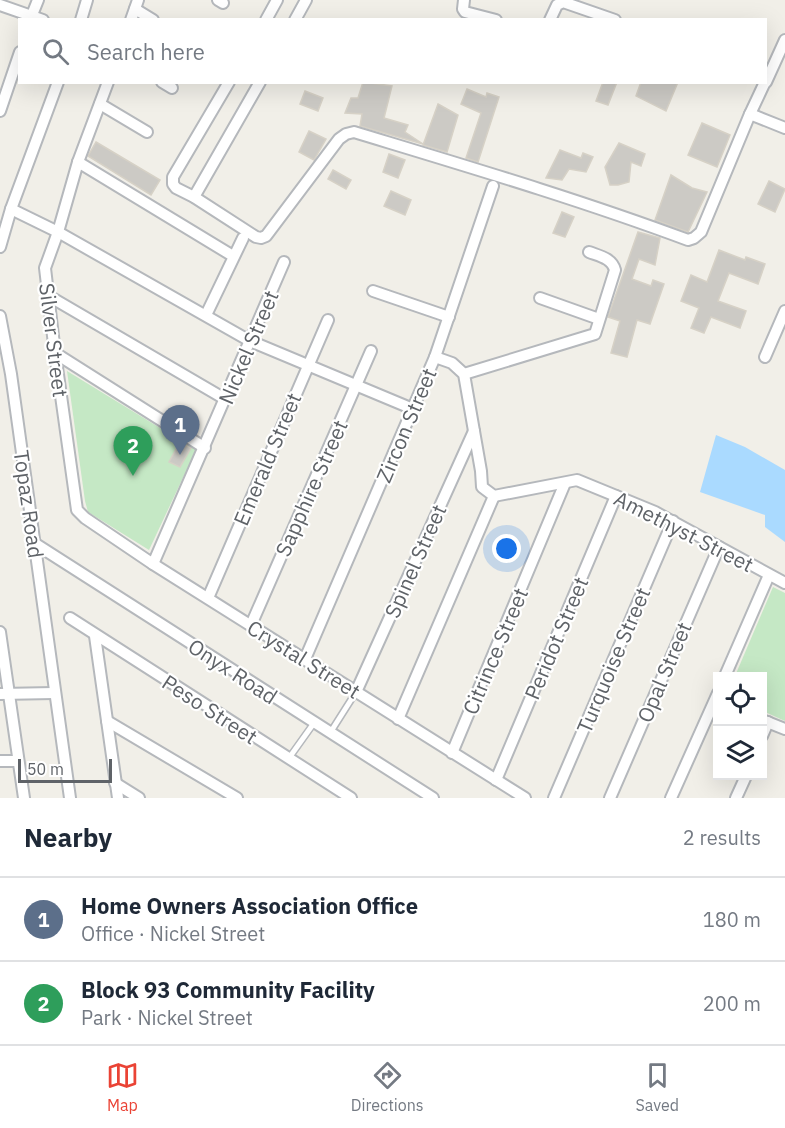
<!DOCTYPE html>
<html lang="en">
<head>
<meta charset="utf-8">
<style>
	body { margin:0; font-family:"IBM Plex Sans",sans-serif; background:#f2f2f3; color:#1f2937 }
	.controls { position:absolute; right:18px; bottom:18px; display:grid; overflow:hidden; border-radius:0px; box-shadow:0 6px 24px #0002 }
	.controls button { width:54px; height:54px; display:grid; place-items:center; padding:0; border:0; border-bottom:2px solid #e0e1e3; background:#fff; color:#1f2937; font:30px sans-serif }
	.scale { position:absolute; left:18px; bottom:15px; width:94px; box-sizing:border-box; padding-left:6px; border:3px solid #5f6368; border-top:0; font-size:16px; line-height:21px; white-space:nowrap; color:#5f6368; -webkit-text-stroke:4px #fff; paint-order:stroke }
	.you { position:absolute; left:507px; top:549px; width:21px; height:21px; margin:-15px; border:4px solid #fff; border-radius:50%; background:#1a73e8; box-shadow:0 0 0 9px #1a73e833 }
	.badge { display:grid; place-items:center; width:39px; height:39px; border-radius:50%; background:#ea4335; color:#fff; font-size:20px; font-weight:700 }
	.pin { position:absolute; translate:-50% -50px; filter:drop-shadow(0 2px 3px #0008) }
	.pin::after { content:''; position:absolute; top:32px; width:21px; height:18px; background:inherit; clip-path:polygon(0 0,100% 0,50% 100%) }
	.list { margin:0; padding:0; list-style:none }
	h2 { display:flex; justify-content:space-between; align-items:center; height:78px; margin:0; padding:0 24px; font-size:26px }
	h2 small { font-size:20px; font-weight:400; color:#747a83 }
	.list li { display:grid; grid-template-columns:39px 1fr auto; gap:18px; align-items:center; box-sizing:border-box; height:84px; padding:0 24px; border-top:2px solid #e0e1e3 }
	.list b { display:block; font-size:22px; white-space:nowrap }
	.list p { margin:0; font-size:20px; white-space:nowrap; color:#747a83 }
	.list em { font-size:20px; font-style:normal; color:#747a83 }
	.icon { flex:none; width:33px; height:33px; fill:none; stroke:currentColor; stroke-width:2; stroke-linecap:round; stroke-linejoin:round }
	.map { position:relative; flex:none; width:785px; height:798px; overflow:hidden }
	.search { position:absolute; background:#fff; box-shadow:0 6px 24px #0002; left:18px; right:18px; top:18px; height:66px; display:flex; align-items:center; gap:15px; box-sizing:border-box; padding:0 21px; border-radius:0px; color:#747a83; font-size:22px }
	.sheet { height:246px; background:#fff }
	nav { display:flex; justify-content:space-around; align-items:center; box-sizing:border-box; height:84px; border-top:2px solid #e0e1e3; background:#fff; font-size:16px; color:#747a83 }
	nav a { display:grid; justify-items:center; gap:3px }
	nav .on { color:#ea4335 }
	.map>svg:first-child { display:block }
	.green { fill:#c5e8c5 }
	.water { fill:#aadaff }
	.building { fill:#cccac5; stroke:#d6d1c6; stroke-width:1.5 }
	.lines { fill:none; stroke-linecap:round; stroke-linejoin:round }
	.service-casing { stroke:#b5b8bc; stroke-width:8 }
	.minor-casing { stroke:#b5b8bc; stroke-width:14 }
	.service { stroke:#fff; stroke-width:5 }
	.minor { stroke:#fff; stroke-width:10 }
	.labels { text-anchor:middle; dominant-baseline:central; stroke-width:4.5; stroke-linejoin:round; paint-order:stroke }
	.street-label { font-size:21px; fill:#5f6368; stroke:#fff }
</style>
</head>
<body>
<div class="map">
<svg width="785" height="798" viewBox="0 0 785 798">
	<rect width="100%" height="100%" fill="#f1efe8"/>
	<g class="green">
		<path d="M67,371L196,450L149,550L88,512L85,501Z"/>
		<path d="M773,587L785,593V721L763,711L762,676H735Z"/>
	</g>
	<path class="water" d="M716,435L745,447L785,470V542L765,527V515L700,492Z"/>
	<g class="building">
		<path d="M363,82L392,86L384,118L408,125L405,132L423,144L360,126L362,114L345,113L351,98H358Z"/>
		<path d="M603,82H617L608,105L596,101Z"/>
		<path d="M641,82H678L666,111L636,96Z"/>
		<path d="M467,89L486,97L487,93L499,97L478,162L466,158L481,113L461,104Z"/>
		<path d="M305,91L323,98L318,111L300,104Z"/>
		<path d="M438,104L458,115L447,152L423,145Z"/>
		<path d="M702,123L730,135L717,167L688,155Z"/>
		<path d="M309,131L326,139L314,160L299,152Z"/>
		<path d="M96,142L160,180L151,195L88,156Z"/>
		<path d="M619,143L645,154L641,166L631,162L629,182L618,185H610L605,167Z"/>
		<path d="M560,150L581,158L583,153L593,157L586,172L569,169L562,180L546,178Z"/>
		<path d="M389,154L405,160L398,178L383,172Z"/>
		<path d="M333,170L351,180L346,189L328,179Z"/>
		<path d="M671,175L692,188L707,192L688,232L655,220Z"/>
		<path d="M769,181L785,189L775,212L758,204Z"/>
		<path d="M391,191L411,200L405,215L384,206Z"/>
		<path d="M562,212L574,217L565,237L553,233Z"/>
		<path d="M638,232L660,238L655,265L639,259L632,279L651,286L653,280L664,284L650,324L637,320L627,357L611,353L620,321L608,317Z"/>
		<path d="M719,250L745,260L746,257L765,264L758,284L729,273L718,301L746,311L740,328L711,317L704,333L691,328L699,308L681,301L691,275L707,282Z"/>
		<path d="M180,442L191,448L180,467L169,462Z"/>
	</g>
	<g class="lines">
		<defs>
			<g id="service">
				<path d="M330,733L356,692"/>
				<path d="M289,758L314,723"/>
			</g>
			<g id="minor">
				<path d="M218,0L223,3"/>
				<path d="M464,0L463,9L465,12L496,20"/>
				<path d="M0,5L43,20"/>
				<path d="M135,9L153,20"/>
				<path d="M30,20L38,0"/>
				<path d="M81,20L87,0"/>
				<path d="M131,20L138,0"/>
				<path d="M266,20L277,0"/>
				<path d="M295,20L306,0"/>
				<path d="M550,20L557,5L563,2L615,20"/>
				<path d="M108,82L78,162L58,232L45,268L55,353L77,510L85,518L153,564L525,798"/>
				<path d="M162,82L172,88"/>
				<path d="M229,82L173,177V184L176,188L194,197L256,237L261,238L266,236L339,139L346,134L354,132C466,166 578,199 688,240L694,238L701,232L750,114L765,82"/>
				<path d="M766,82L785,40"/>
				<path d="M100,104L147,132"/>
				<path d="M0,111L20,52"/>
				<path d="M750,114L785,128"/>
				<path d="M78,162L233,256"/>
				<path d="M194,197L260,82"/>
				<path d="M11,209L58,232L250,341L413,409"/>
				<path d="M0,247L11,209L58,82"/>
				<path d="M373,291L449,317"/>
				<path d="M47,295L225,399"/>
				<path d="M540,298L599,319"/>
				<path d="M206,315L243,238"/>
				<path d="M0,316L11,374L70,798"/>
				<path d="M55,353L205,448"/>
				<path d="M435,357L452,363L464,374L481,471L482,487L494,496L577,480L655,512L785,583"/>
				<path d="M765,357L785,311"/>
				<path d="M464,374L595,334L615,270C612,258 599,256 589,252"/>
				<path d="M34,543L433,798"/>
				<path d="M153,564L284,262"/>
				<path d="M208,598L328,320"/>
				<path d="M70,618L351,798"/>
				<path d="M251,625L371,351"/>
				<path d="M0,632L24,798"/>
				<path d="M95,636L118,798"/>
				<path d="M305,659L435,357L493,186"/>
				<path d="M725,676L769,575"/>
				<path d="M356,692L474,431"/>
				<path d="M0,694L54,693"/>
				<path d="M398,719L494,496"/>
				<path d="M762,720L785,729"/>
				<path d="M107,721L237,798"/>
				<path d="M762,736L768,722"/>
				<path d="M452,753L565,483"/>
				<path d="M0,761H18"/>
				<path d="M496,780L616,496"/>
				<path d="M115,783L139,798"/>
				<path d="M554,798L673,521"/>
				<path d="M610,798L719,547"/>
				<path d="M671,798L718,693"/>
				<path d="M736,798L746,776"/>
			</g>
		</defs>
		<use href="#service" class="service-casing"/>
		<use href="#minor" class="minor-casing"/>
		<use href="#service" class="service"/>
		<use href="#minor" class="minor"/>
	</g>
	<g class="labels">
		<g class="street-label">
			<text transform="translate(54 340) rotate(83)">Silver Street</text>
			<text transform="translate(248 347) rotate(-67)">Nickel Street</text>
			<text transform="translate(406 425) rotate(-67)">Zircon Street</text>
			<text transform="translate(267 459) rotate(-67)">Emerald Street</text>
			<text transform="translate(311 488) rotate(-66)">Sapphire Street</text>
			<text transform="translate(29 504) rotate(82)">Topaz Road</text>
			<text transform="translate(684 531) rotate(27)">Amethyst Street</text>
			<text transform="translate(415 561) rotate(-66)">Spinel Street</text>
			<text transform="translate(556 638) rotate(-67)">Peridot Street</text>
			<text transform="translate(495 651) rotate(-67)">Citrince Street</text>
			<text transform="translate(304 659) rotate(32)">Crystal Street</text>
			<text transform="translate(613 660) rotate(-67)">Turquoise Street</text>
			<text transform="translate(233 671) rotate(33)">Onyx Road</text>
			<text transform="translate(664 672) rotate(-67)">Opal Street</text>
			<text transform="translate(210 709) rotate(33)">Peso Street</text>
		</g>
	</g>
</svg>
<div class="controls">
<button><svg class="icon" aria-label="locate" viewBox="0 0 24 24"><circle cx="12" cy="12" r="6"/><path d="M12 2v4M12 18v4M2 12h4M18 12h4"/></svg></button>
<button><svg class="icon" aria-label="layers" viewBox="0 0 24 24"><path d="M12 4l9 5-9 5-9-5zM3 14l9 5 9-5"/></svg></button>
</div>
<div class="scale">50 m</div>
<div class="you"></div>
<div class="pin badge" style="left:180px;top:455px;background:#5c6f8a">1</div>
<div class="pin badge" style="left:133px;top:476px;background:#2e9e5b">2</div>
<div class="search"><svg class="icon" aria-label="search" viewBox="0 0 24 24"><circle cx="10" cy="10" r="6"/><path d="M15 15l6 6"/></svg>Search here</div>
</div>
<section class="sheet">
<h2>Nearby<small>2 results</small></h2>
<ul class="list">
<li><span class="badge" style="background:#5c6f8a">1</span><div><b>Home Owners Association Office</b><p>Office · Nickel Street</p></div><em>180 m</em></li>
<li><span class="badge" style="background:#2e9e5b">2</span><div><b>Block 93 Community Facility</b><p>Park · Nickel Street</p></div><em>200 m</em></li>
</ul>
</section>
<nav>
<a class="on"><svg class="icon" aria-label="map" viewBox="0 0 24 24"><path d="M3 6l6-2 6 2 6-2v14l-6 2-6-2-6 2zM9 4v14M15 6v14"/></svg>Map</a>
<a><svg class="icon" aria-label="directions" viewBox="0 0 24 24"><path d="M12 3l9 9-9 9-9-9zM9 14v-3h6M13 9l2 2-2 2"/></svg>Directions</a>
<a><svg class="icon" aria-label="saved" viewBox="0 0 24 24"><path d="M7 4h10v16l-5-4-5 4z"/></svg>Saved</a>
</nav>
</body>
</html>
